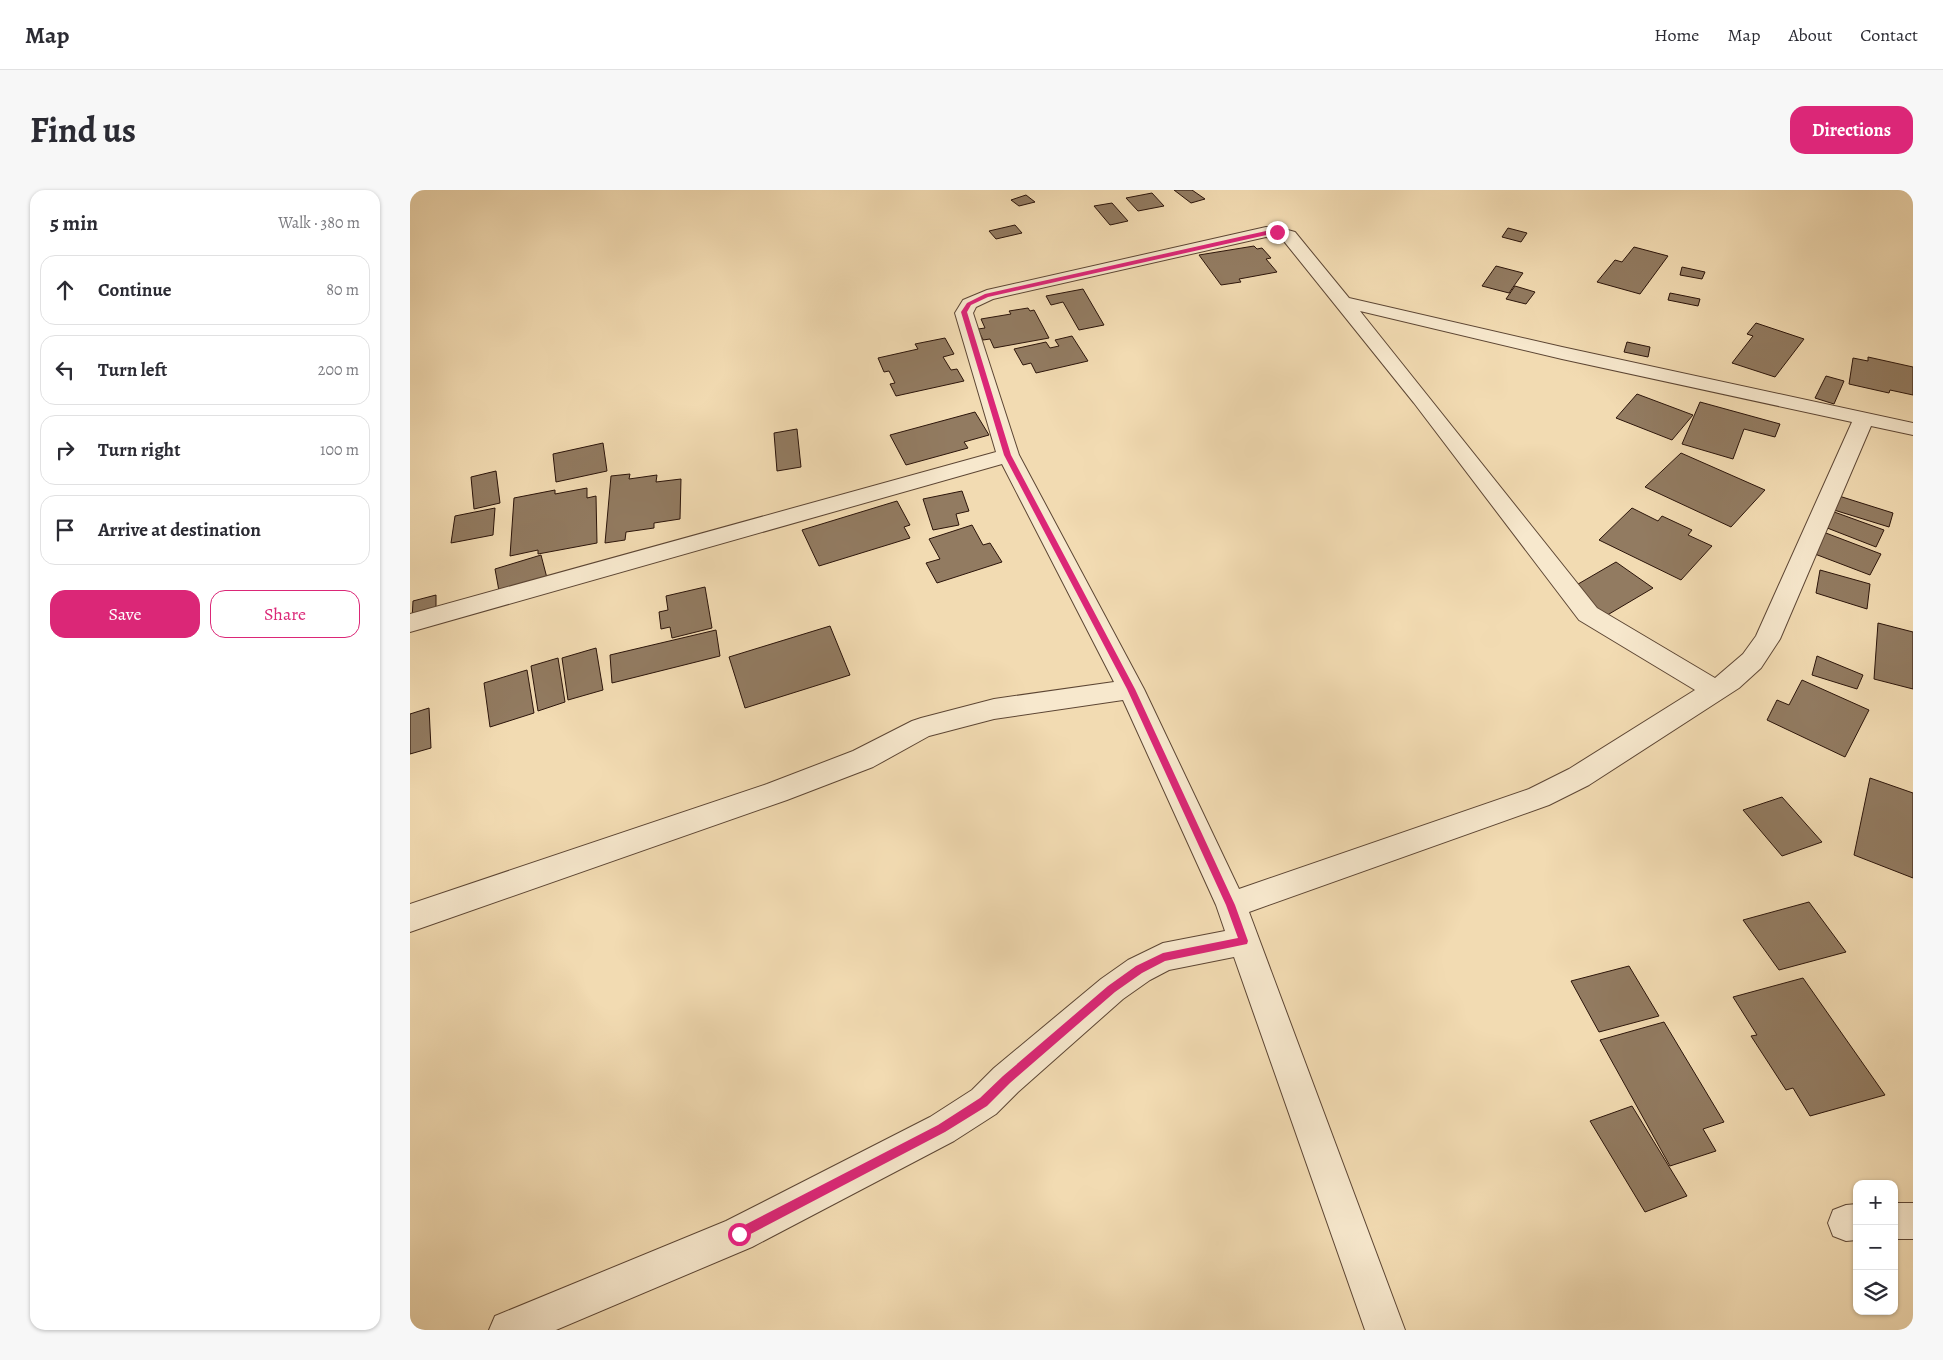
<!DOCTYPE html>
<html lang="en">
<head>
<meta charset="utf-8">
<style>
	body { margin:0; font-family:Alegreya,serif; background:#f7f7f7; color:#2b2b33 }
	.controls { position:absolute; right:15px; bottom:15px; display:grid; overflow:hidden; border-radius:10px; box-shadow:0 1px 4px #0004 }
	.controls button { width:45px; height:45px; display:grid; place-items:center; padding:0; border:0; border-bottom:1px solid #e1e1e2; background:#fff; color:#2b2b33; font:25px sans-serif }
	.stop { position:absolute; width:15px; height:15px; margin:-11px; border:4px solid #db2777; border-radius:50%; background:#fff }
	.stop.end { background:#db2777; border-color:#fff; box-shadow:0 1px 5px #0008 }
	.list { margin:0; padding:0; list-style:none }
	h2 { display:flex; justify-content:space-between; align-items:center; height:65px; margin:0; padding:0 20px; font-size:21px }
	h2 small { font-size:16px; font-weight:400; color:#7c7c81 }
	.list li { display:grid; grid-template-columns:32px 1fr auto; gap:15px; align-items:center; box-sizing:border-box; height:70px; margin:0 10px 10px; padding:0 10px; border:1px solid #e1e1e2; border-radius:15px }
	.list b { display:block; font-size:19px; white-space:nowrap }
	.list em { font-size:16px; font-style:normal; color:#7c7c81 }
	.actions { display:flex; gap:10px; padding:15px 20px }
	.actions a { flex:1; padding:11px 0; border:1px solid #db2777; border-radius:15px; text-align:center; font-size:18px; color:#db2777 }
	.actions .main { background:#db2777; color:#fff }
	.icon { flex:none; width:28px; height:28px; fill:none; stroke:currentColor; stroke-width:2; stroke-linecap:round; stroke-linejoin:round }
	.map { position:relative; flex:none; width:1503px; height:1140px; overflow:hidden; border-radius:15px }
	header { display:flex; align-items:center; gap:30px; box-sizing:border-box; height:70px; padding:0 25px; background:#fff; border-bottom:1px solid #e1e1e2 }
	header strong { font-size:24px }
	nav { display:flex; gap:28px; margin-inline-start:auto; font-size:18px }
	.intro { display:flex; align-items:center; justify-content:space-between; box-sizing:border-box; height:120px; padding:0 30px }
	h1 { margin:0; font-size:35px }
	.button { padding:12px 22px; border-radius:15px; background:#db2777; color:#fff; font-size:18px; font-weight:700 }
	main { display:flex; gap:30px; padding:0 30px }
	aside { flex:1; background:#fff; border-radius:15px; box-shadow:0 1px 4px #0004 }
	.map>svg:first-child { display:block }
	.building { fill:#927b61; stroke:#2b140a }
	.lines { fill:none; stroke-linecap:round; stroke-linejoin:round }
	.street-casing { stroke:#5d4634; stroke-width:2 }
	.street { fill:#f7e8cd; fill-rule:evenodd }
	.route { fill:#db2777 }
</style>
</head>
<body>
<header>
<strong>Map</strong>
<nav><a>Home</a><a>Map</a><a>About</a><a>Contact</a></nav>
</header>
<div class="intro"><h1>Find us</h1><a class="button">Directions</a></div>
<main>
<aside>
<h2>5 min<small>Walk · 380 m</small></h2>
<ul class="list">
<li><svg class="icon" aria-label="ahead" viewBox="0 0 24 24"><path d="M12 20V5M6 11l6-6 6 6"/></svg><div><b>Continue</b></div><em>80 m</em></li>
<li><svg class="icon" aria-label="left" viewBox="0 0 24 24"><path d="M17 20v-9H6M10 6l-5 5 5 5"/></svg><div><b>Turn left</b></div><em>200 m</em></li>
<li><svg class="icon" aria-label="right" viewBox="0 0 24 24"><path d="M7 20v-9h11M14 6l5 5-5 5"/></svg><div><b>Turn right</b></div><em>100 m</em></li>
<li><svg class="icon" aria-label="arrive" viewBox="0 0 24 24"><path d="M6 21V4h12l-3 4 3 4H6"/></svg><div><b>Arrive at destination</b></div></li>
</ul>
<div class="actions"><a class="main">Save</a><a>Share</a></div>
</aside>
<div class="map">
<svg width="1503" height="1140" viewBox="0 0 1503 1140">
	<rect width="100%" height="100%" fill="#f2dbb2"/>
	<filter id="stains"><feTurbulence type="fractalNoise" baseFrequency=".004" numOctaves="4"/><feColorMatrix values="0 0 0 0 .2 0 0 0 0 .09 0 0 0 0 .02 0 0 0 .5 -.17"/></filter>
	<radialGradient id="worn" r=".72"><stop offset=".6" stop-color="#630" stop-opacity="0"/><stop offset="1" stop-color="#630" stop-opacity=".3"/></radialGradient>
	<g class="building">
		<path d="M764,0H782L795,9L781,13Z"/>
		<path d="M742,3L754,16L728,21L716,8Z"/>
		<path d="M616,5L625,12L609,16L601,10Z"/>
		<path d="M702,13L718,31L700,35L684,16Z"/>
		<path d="M605,35L612,43L586,49L579,41Z"/>
		<path d="M1098,38L1117,43L1111,52L1092,47Z"/>
		<path d="M844,56L847,59L852,58L861,68L856,69L867,82L829,89L831,92L811,95L789,65Z"/>
		<path d="M1224,57L1258,66L1230,104L1187,92L1205,70L1212,72Z"/>
		<path d="M1086,76L1113,83L1099,103L1072,96Z"/>
		<path d="M1272,77L1295,82L1292,89L1270,85Z"/>
		<path d="M1105,96L1125,102L1116,114L1096,109Z"/>
		<path d="M673,99L694,135L669,140L653,112L641,115L636,106Z"/>
		<path d="M1260,103L1290,109L1288,116L1258,110Z"/>
		<path d="M618,118L620,121L624,120L639,148L584,158L580,149L573,150L568,139L575,138L571,129L601,124L599,121Z"/>
		<path d="M1346,133L1394,149L1365,187L1322,173L1343,146L1337,144Z"/>
		<path d="M662,146L678,171L626,183L621,173L613,175L604,159L636,152L640,158L649,156L645,150Z"/>
		<path d="M535,148L544,164L533,167L541,180L547,179L554,191L486,206L480,194L485,193L479,181L474,182L468,168L508,159L505,154Z"/>
		<path d="M1217,152L1240,157L1238,167L1214,162Z"/>
		<path d="M1458,167L1503,177V205L1480,200L1479,203L1439,194L1443,168L1458,171Z"/>
		<path d="M1416,186L1434,191L1424,214L1405,208Z"/>
		<path d="M1227,204L1283,225L1262,250L1206,228Z"/>
		<path d="M1290,212L1370,234L1365,247L1334,239L1323,269L1272,254Z"/>
		<path d="M565,222L579,245L554,252L558,258L496,275L480,245Z"/>
		<path d="M387,239L391,277L367,281L364,243Z"/>
		<path d="M193,253L197,281L146,292L143,264Z"/>
		<path d="M1271,263L1355,300L1321,337L1235,297Z"/>
		<path d="M86,281L90,313L64,319L61,287Z"/>
		<path d="M220,284L219,289L247,285L246,292L271,289L270,329L244,333V338L216,342L215,350L195,353L201,286Z"/>
		<path d="M177,298V308L186,306L187,353L128,364V360L100,366L104,308L145,300V304Z"/>
		<path d="M552,301L559,321L546,324L549,335L523,340L513,309Z"/>
		<path d="M1429,306L1483,323L1479,337L1424,320Z"/>
		<path d="M487,311L500,335L494,337L500,348L409,376L392,340Z"/>
		<path d="M85,318L83,345L41,353L45,326Z"/>
		<path d="M1222,318L1248,331L1252,326L1282,340L1278,345L1302,356L1271,390L1189,350Z"/>
		<path d="M1416,319L1474,340L1466,357L1407,334Z"/>
		<path d="M562,335L573,355L580,353L592,372L527,393L516,373L530,369L519,349Z"/>
		<path d="M1408,340L1471,364L1460,385L1397,361Z"/>
		<path d="M131,365L137,388L89,401L85,379Z"/>
		<path d="M1206,372L1243,398L1194,427L1175,413L1181,410L1163,397Z"/>
		<path d="M1410,380L1460,394L1457,419L1406,403Z"/>
		<path d="M295,397L302,438L262,448L260,437L251,439L249,422L258,420L256,406Z"/>
		<path d="M26,405V425L2,430L3,411Z"/>
		<path d="M1468,433L1503,442V499L1464,489Z"/>
		<path d="M420,436L440,485L335,518L319,467Z"/>
		<path d="M306,440L310,466L202,493L200,465Z"/>
		<path d="M186,458L193,500L158,510L152,468Z"/>
		<path d="M1407,466L1453,485L1447,499L1402,485Z"/>
		<path d="M148,468L155,512L128,521L121,476Z"/>
		<path d="M117,480L124,523L80,537L74,493Z"/>
		<path d="M1392,490L1459,520L1435,567L1357,530L1367,510L1379,515Z"/>
		<path d="M19,518L21,558L0,564V524Z"/>
		<path d="M1460,588L1503,603V688L1444,665Z"/>
		<path d="M1372,607L1412,652L1372,666L1333,620Z"/>
		<path d="M1399,712L1436,762L1369,780L1333,730Z"/>
		<path d="M1219,776L1249,826L1189,842L1161,791Z"/>
		<path d="M1393,788L1475,905L1400,926L1383,898L1376,900L1341,846L1347,845L1323,807Z"/>
		<path d="M1254,832L1314,932L1293,939L1306,961L1260,976L1190,850Z"/>
		<path d="M1222,916L1277,1006L1235,1022L1180,931Z"/>
	</g>
	<g class="lines">
		<defs>
			<g id="street">
				<path d="M856,37H867L885,42L939,108L1152,157L1503,233V245L1461,236L1370,449L1351,478L1329,498L1179,595L1139,615L839,722L995,1140H955L824,767L759,780L740,790L713,809L608,902L586,924L544,951L342,1057L146,1140H79L85,1126L316,1031L520,927L562,900L584,878L691,789L718,770L753,753L815,741L806,715L713,510L584,529L519,546L463,577L377,610L0,742V714L357,594L443,561L502,531L511,528L584,509L704,492L592,274L0,442V424L586,262L545,123L553,110L577,100ZM856,47L873,50L1004,213L1169,430L1285,500L1159,579L1119,599L829,699L734,499L609,265L563,123L566,117L583,109ZM950,121L1152,169L1442,232L1346,446L1333,464L1305,488L1187,418Z"/>
				<rect x="1484" y="1013" width="19" height="36"/>
				<path d="M1447,1014V1050L1436,1051L1423,1046L1418,1033L1423,1020L1436,1015Z"/>
			</g>
		</defs>
		<use href="#street" class="street-casing"/>
		<use href="#street" class="street"/>
	</g>
	<path class="route" d="M856,41L870,42L578,107L561,115L557,122L601,265L725,499L825,715L838,751L837,754L755,771L732,783L705,802L600,893L577,916L535,942L333,1048L329,1050L325,1048L324,1044L325,1040L528,935L570,908L593,886L698,796L726,776L753,763L828,748L816,715L717,499L594,265L551,122L557,113L575,104Z"/>
	<rect width="100%" height="100%" filter="url(#stains)"/>
	<rect width="100%" height="100%" fill="url(#worn)"/>
</svg>
<div class="controls">
<button>+</button>
<button>−</button>
<button><svg class="icon" aria-label="layers" viewBox="0 0 24 24"><path d="M12 4l9 5-9 5-9-5zM3 14l9 5 9-5"/></svg></button>
</div>
<div class="stop" style="left:329px;top:1044px"></div>
<div class="stop end" style="left:867px;top:42px"></div>
</div>
</main>
</body>
</html>
